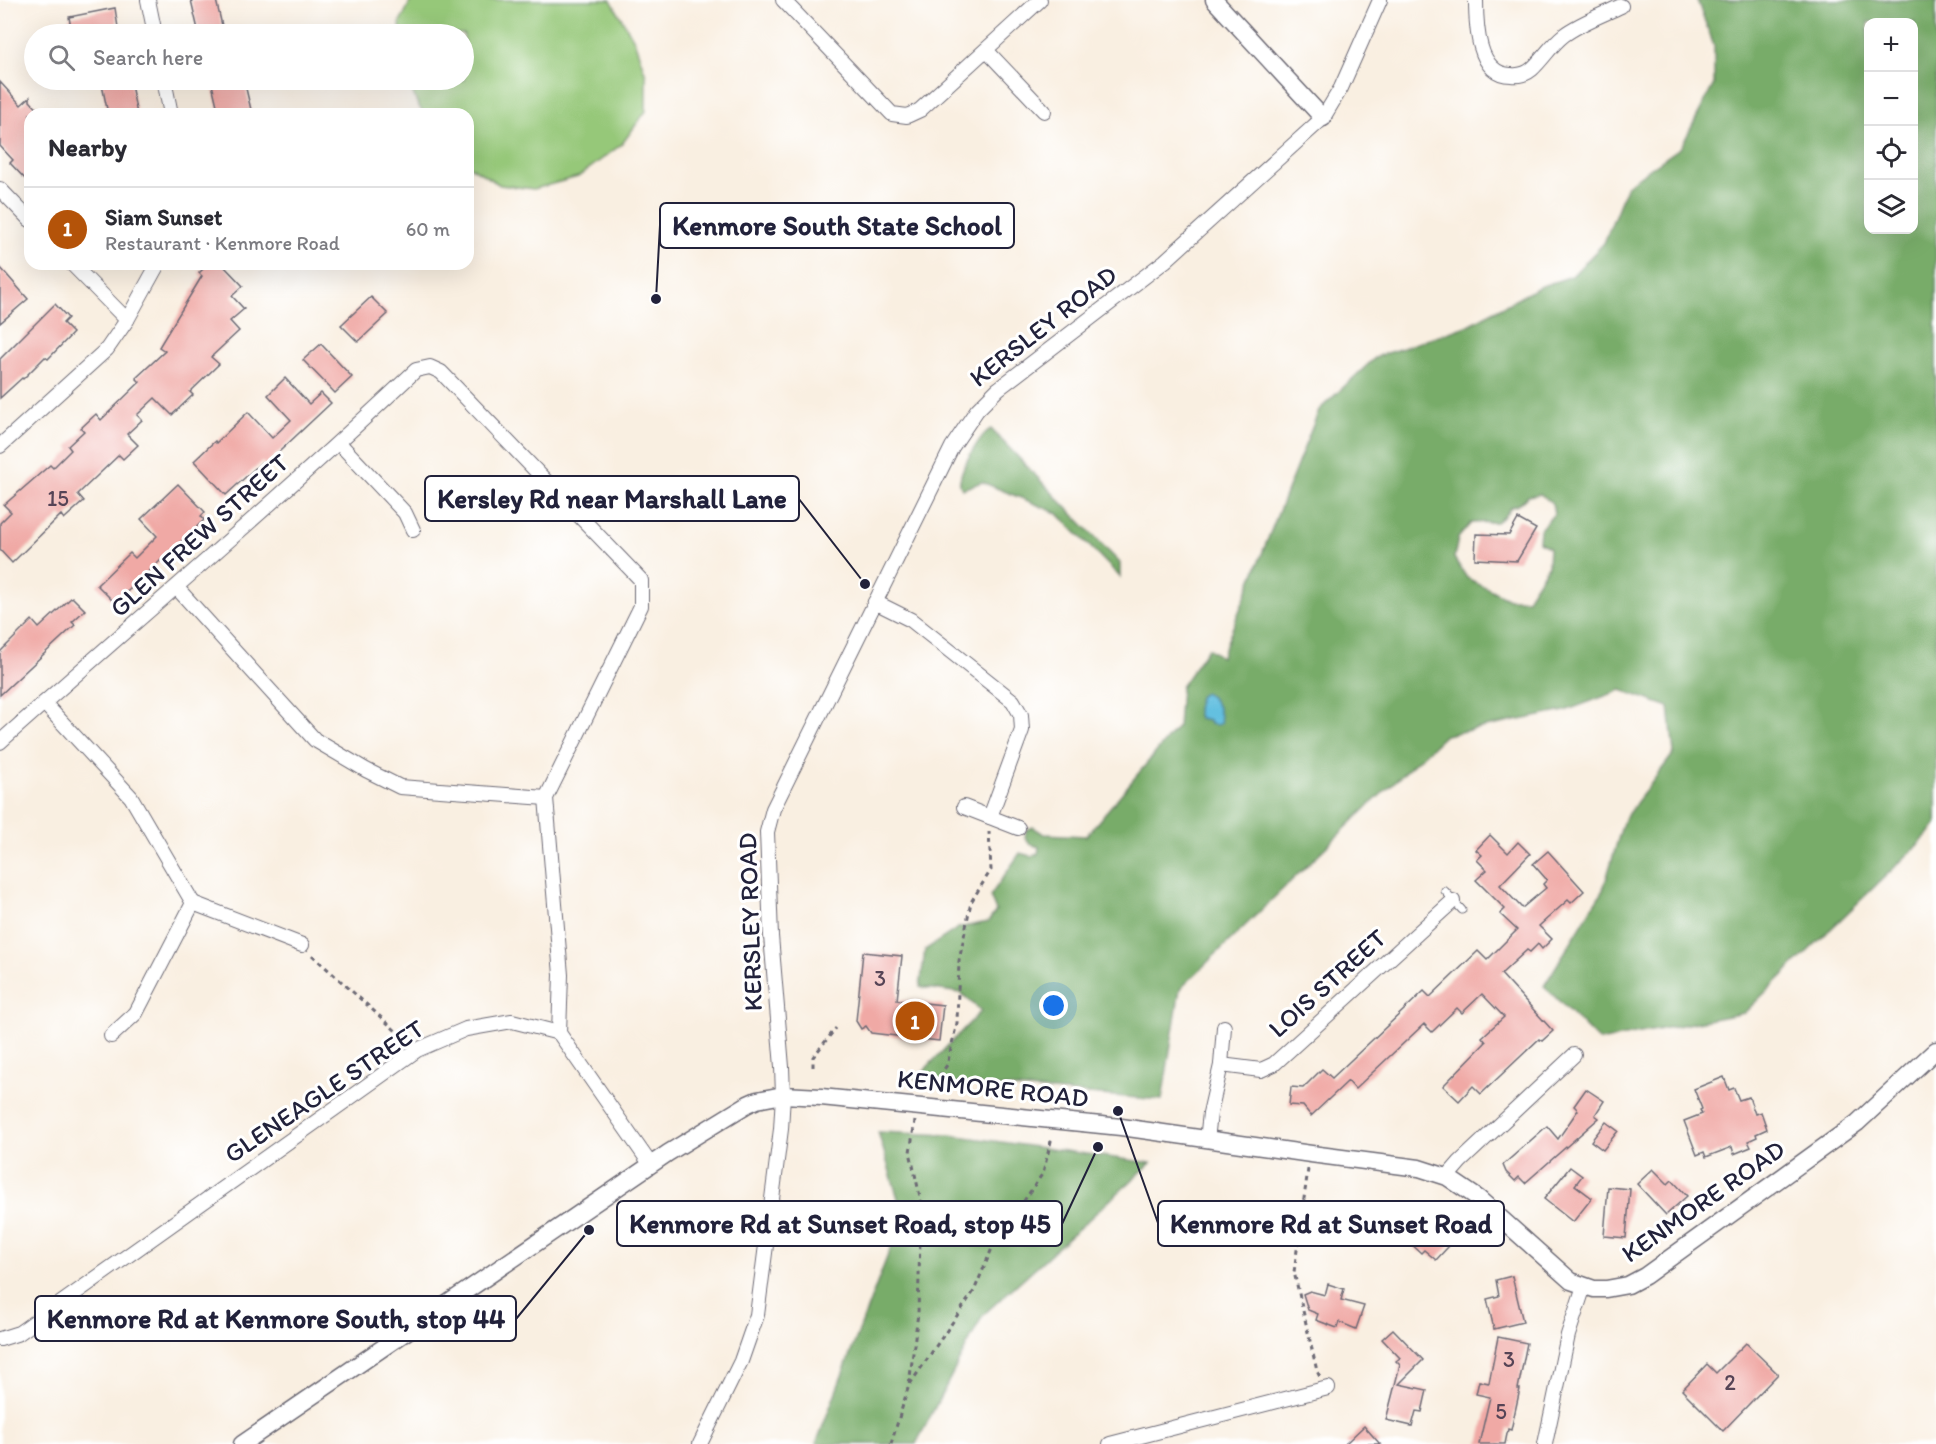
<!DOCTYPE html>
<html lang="en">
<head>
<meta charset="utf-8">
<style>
	body { margin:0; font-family:Itim,sans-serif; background:#f7f7f7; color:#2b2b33 }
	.controls { position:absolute; right:18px; top:18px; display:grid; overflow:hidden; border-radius:12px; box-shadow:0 6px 24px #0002 }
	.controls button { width:54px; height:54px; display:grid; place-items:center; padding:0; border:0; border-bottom:2px solid #e1e1e2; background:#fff; color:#2b2b33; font:30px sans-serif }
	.you { position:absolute; left:1054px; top:1006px; width:21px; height:21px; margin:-15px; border:4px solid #fff; border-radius:50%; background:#1a73e8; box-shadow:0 0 0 9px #1a73e833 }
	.badge { display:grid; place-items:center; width:39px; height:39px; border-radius:50%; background:#b45309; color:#fff; font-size:20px; font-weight:700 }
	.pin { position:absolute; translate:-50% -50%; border:3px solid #fff; box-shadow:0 2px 6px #0006 }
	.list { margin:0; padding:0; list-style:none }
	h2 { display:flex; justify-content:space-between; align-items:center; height:78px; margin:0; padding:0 24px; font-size:26px }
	h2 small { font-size:20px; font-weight:400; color:#7c7c81 }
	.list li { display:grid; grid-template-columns:39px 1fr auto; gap:18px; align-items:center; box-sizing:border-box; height:84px; padding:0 24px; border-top:2px solid #e1e1e2 }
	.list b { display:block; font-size:22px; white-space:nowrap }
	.list p { margin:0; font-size:20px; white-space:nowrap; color:#7c7c81 }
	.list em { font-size:20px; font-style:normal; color:#7c7c81 }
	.icon { flex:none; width:33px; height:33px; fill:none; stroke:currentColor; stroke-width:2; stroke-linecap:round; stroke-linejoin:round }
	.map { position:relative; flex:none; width:1936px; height:1444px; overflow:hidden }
	.search { position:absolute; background:#fff; box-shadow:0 6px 24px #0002; left:24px; top:24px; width:450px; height:66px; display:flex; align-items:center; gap:15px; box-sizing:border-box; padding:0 21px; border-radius:33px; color:#7c7c81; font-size:22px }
	.panel { position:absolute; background:#fff; box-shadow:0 6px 24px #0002; left:24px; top:108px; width:450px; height:162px; border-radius:18px }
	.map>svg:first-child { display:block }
	.green { fill:#96c879; stroke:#5c755a; stroke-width:1.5 }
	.forest { fill:#78ac69; stroke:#4d6752; stroke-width:1.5; fill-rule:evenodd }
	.water { fill:#62bfe0; stroke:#42708e; stroke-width:1.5 }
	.building { fill:#f0a9a5 }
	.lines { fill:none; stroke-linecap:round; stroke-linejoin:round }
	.service-casing { stroke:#6d6a75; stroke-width:9 }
	.minor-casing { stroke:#6d6a75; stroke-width:16 }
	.tertiary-casing { stroke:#6d6a75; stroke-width:19 }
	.path { stroke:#6d6a75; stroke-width:3; stroke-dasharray:4.5 4.5; stroke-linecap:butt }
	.service { stroke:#fff; stroke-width:7 }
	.minor { stroke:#fff; stroke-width:14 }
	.tertiary { stroke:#fff; stroke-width:16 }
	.labels { text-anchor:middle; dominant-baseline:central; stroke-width:6; stroke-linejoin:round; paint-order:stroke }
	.number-label { font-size:22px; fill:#564456 }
	.street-label { font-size:26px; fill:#22223b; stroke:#fff }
	.leader { fill:none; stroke:#22223b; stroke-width:2 }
	.callout-dot { fill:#22223b; stroke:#fff; stroke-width:2 }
	.callout { fill:#fff; stroke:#22223b; stroke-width:2 }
	.callout-label { font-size:27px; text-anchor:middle; font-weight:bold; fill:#22223b }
</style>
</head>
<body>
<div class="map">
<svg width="1936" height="1444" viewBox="0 0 1936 1444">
	<rect width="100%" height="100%" fill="#fff"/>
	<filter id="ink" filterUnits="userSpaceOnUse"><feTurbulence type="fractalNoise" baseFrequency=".0167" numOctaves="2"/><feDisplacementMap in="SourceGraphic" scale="12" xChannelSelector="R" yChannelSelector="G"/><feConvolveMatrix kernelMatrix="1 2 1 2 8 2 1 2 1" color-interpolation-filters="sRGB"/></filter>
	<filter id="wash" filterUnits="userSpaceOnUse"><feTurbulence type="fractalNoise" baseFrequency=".008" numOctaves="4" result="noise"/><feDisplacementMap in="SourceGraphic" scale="24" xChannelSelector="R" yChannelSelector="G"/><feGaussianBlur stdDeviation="1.35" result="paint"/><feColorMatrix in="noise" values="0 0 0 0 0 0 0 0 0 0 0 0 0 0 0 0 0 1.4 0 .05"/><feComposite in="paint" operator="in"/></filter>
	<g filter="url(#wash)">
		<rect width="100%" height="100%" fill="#f9efe1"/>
		<path class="green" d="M411,0H611L634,40L646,75V111L622,144L578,177L534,189L500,185L468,165V114H424L417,103L408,80H464V34H401L400,23Z"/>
		<g class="forest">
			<path d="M1697,0H1936V824L1928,835L1744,1013L1599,1041L1544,986L1603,890L1624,819L1674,753L1669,707L1621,690L1565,711L1445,735L1360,814L1180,989L1162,1100L915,1080L981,1011L961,993L920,987L925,950L958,928L988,922L996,911L990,896L1020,853L1031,856L1038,854L1039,847L1030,844L1025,838L1026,830L1033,827L1044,834L1086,836L1178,726L1181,687L1208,648L1221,657L1319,410L1376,357L1467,326L1539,287L1572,276L1604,243L1627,185L1681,147L1714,84V46ZM1868,22H1914V230H1868ZM1540,494L1552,503L1554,514L1540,529L1539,542L1549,547L1548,566L1527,599H1509L1467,578L1454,558L1458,538L1471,523L1496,522L1504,516L1511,507L1518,505L1528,496Z"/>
			<path d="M991,429L1120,563V577L1057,513L982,482L962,489C960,485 959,485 960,480C961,468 981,433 991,429Z"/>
			<path d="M878,1132L951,1135L1151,1163L983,1315L916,1444H816L903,1215Z"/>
		</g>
		<path class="water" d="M1204,693C1218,699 1219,710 1221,723L1217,725L1210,724L1209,720L1199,718L1197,710L1199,697Z"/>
		<g id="blocks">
			<g class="building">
				<path d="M191,0H216L224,34H199Z"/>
				<path d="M115,8L119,34H72L69,17Z"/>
				<path d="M101,80H130L137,114H108Z"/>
				<path d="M211,80H244L252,114H219Z"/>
				<path d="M0,82L21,105L30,97V101L42,114H30V184L10,163L13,160L0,146Z"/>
				<path d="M208,264H222L243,286L232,296L244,309L230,321L239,331L211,357L219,364L190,392L193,395L172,415L155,398L137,415L142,420L127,434L138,445L123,459L119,455L78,494L84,501L64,519L61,515L12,563L0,550V523L11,512L4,505L50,465L53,468L71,450L68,446L84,431L81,428L96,414L101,420L140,382L136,378L165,351L159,347L202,276L199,273Z"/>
				<path d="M0,267L28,299L0,323Z"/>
				<path d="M371,297L388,314L358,342L341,325Z"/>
				<path d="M55,304L68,318L63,323L73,333L48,359L45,357L23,379L22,378L0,398V359Z"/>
				<path d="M321,344L352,377L335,393L303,360Z"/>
				<path d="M285,378L309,404L321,393L331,403L265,465L262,462L226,495L194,461L215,441L216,443L248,412L272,438L291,420L268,395Z"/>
				<path d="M178,484L205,512L201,516L204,520L115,603L97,585L130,553L135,558L157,536L141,519Z"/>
				<path d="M1518,519L1536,529L1517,561L1475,559L1476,534L1509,535Z"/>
				<path d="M72,597L85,610L72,622L75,625L0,695V652L32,620L39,628Z"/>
				<path d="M1490,835L1508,853L1518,842L1530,854L1500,885L1522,908L1546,888L1543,884L1547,880L1533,864L1548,851L1584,891L1571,903L1568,900L1539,926L1552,939L1542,949L1538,944L1530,952L1527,950L1501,974L1553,1031L1542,1041L1539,1039L1481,1094L1473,1086L1459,1101L1443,1086L1486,1042L1482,1037L1504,1017L1482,994L1462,1013L1457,1008L1432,1032L1424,1024L1355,1089L1348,1081L1311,1116L1303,1106L1289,1105L1291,1087L1303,1088L1322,1069L1332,1078L1424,991L1430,997L1478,951L1487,960L1517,930L1500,914L1505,909L1476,880L1487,870L1477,860L1482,855L1476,850Z"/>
				<path d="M863,952L902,956L897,1000L943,1005L939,1041L871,1033L866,1026L861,1029L856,1021Z"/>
				<path d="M1724,1077L1729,1090L1734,1088L1739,1100L1749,1097L1755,1114L1761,1112L1767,1129L1756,1134L1757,1137L1748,1141L1751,1147L1734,1154L1732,1147L1706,1157L1704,1152L1697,1155L1684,1121L1702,1114L1700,1110L1702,1109L1694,1089Z"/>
				<path d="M1586,1089L1604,1101L1595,1115L1599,1118L1525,1183L1519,1177L1515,1181L1506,1172L1503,1165L1547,1126L1558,1139L1578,1110L1574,1106Z"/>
				<path d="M1606,1122L1618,1131L1603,1150L1591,1141Z"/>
				<path d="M1570,1167L1582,1176L1575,1185L1592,1198L1573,1222L1544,1199Z"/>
				<path d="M1653,1169L1668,1184L1672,1180L1687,1196L1666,1215L1637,1184Z"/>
				<path d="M1608,1187L1630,1189L1626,1238L1604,1236Z"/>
				<path d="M1444,1216L1461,1233L1436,1260L1424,1250L1421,1253L1407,1240L1428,1218L1436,1225Z"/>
				<path d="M1512,1276L1523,1322L1494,1329L1487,1299L1499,1296L1496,1280Z"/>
				<path d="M1328,1284L1344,1289L1341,1300L1364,1306L1356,1329L1339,1322L1337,1328L1316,1320L1318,1314L1308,1310L1303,1294L1310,1291L1325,1295Z"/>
				<path d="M1393,1329L1423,1360L1399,1384L1427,1390L1422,1412L1416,1411L1412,1426L1386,1420L1400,1365L1396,1361L1400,1358L1382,1339Z"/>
				<path d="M1498,1337L1527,1343L1518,1389H1520L1511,1430L1508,1429L1505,1444H1479L1490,1397L1476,1394L1479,1381L1489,1383Z"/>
				<path d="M1746,1343L1778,1374L1723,1431L1682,1390L1707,1364L1716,1373Z"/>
				<path d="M1364,1426L1380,1444H1345Z"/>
			</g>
		</g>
	</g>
	<g filter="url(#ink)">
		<use href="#blocks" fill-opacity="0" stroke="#6d6a75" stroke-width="1.5"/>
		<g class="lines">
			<defs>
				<path id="service" d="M1445,891L1462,910"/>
				<g id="minor">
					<path d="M148,0L155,34"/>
					<path d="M783,0L892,114L907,116L920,110L1040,0"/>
					<path d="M1476,0C1476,24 1477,75 1511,75C1519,76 1526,74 1532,69C1543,59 1551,45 1564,35C1580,23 1602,15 1621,6"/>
					<path d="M986,50L1044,111"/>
					<path d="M164,80L171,114"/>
					<path d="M0,189L30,220"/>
					<path d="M72,264L127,320"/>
					<path d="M339,443L405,513L413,530"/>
					<path d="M0,446L107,349L127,320L158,264"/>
					<path d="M177,588L315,740L366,770L400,787L546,798"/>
					<path d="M875,602L911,620L1013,701L1021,715L1022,730L990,817"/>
					<path d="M44,703L131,797L193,903L136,1013L111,1036"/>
					<path d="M0,742C139,618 281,498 416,370L430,367L441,372L641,580V606L546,798L561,975L559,1033"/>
					<path d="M964,807L1018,828"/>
					<path d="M193,903L302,945"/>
					<path d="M1221,1065L1261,1070L1274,1064L1453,901"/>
					<path d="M1207,1140L1210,1113L1221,1065L1224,1027"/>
					<path d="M1447,1177L1460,1162L1574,1055"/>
					<path d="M0,1339L19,1333L417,1050L466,1029L512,1021L559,1033L651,1165"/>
					<path d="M700,1444L741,1361L757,1315L781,1129L783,1095L782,1067L771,936L767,832L773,809L952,447L977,410L998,389L1165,261L1323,118L1341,88L1380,0"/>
					<path d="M1110,1444L1328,1388"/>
					<path d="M1545,1444L1568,1335L1584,1286"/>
				</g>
				<g id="tertiary">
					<path d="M1214,0L1323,118"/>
					<path d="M242,1444L668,1153L748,1104L757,1100L783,1095L821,1097L1121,1127L1311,1154L1419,1168L1447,1177L1478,1198L1571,1281L1594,1289H1606L1628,1285L1645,1276L1857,1123L1936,1050"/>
				</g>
			</defs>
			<use href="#service" class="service-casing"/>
			<use href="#minor" class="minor-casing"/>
			<use href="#tertiary" class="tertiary-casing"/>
			<g class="path">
				<path d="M312,955L407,1041"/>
				<path d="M813,1067V1057L836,1028"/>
				<path d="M929,1091L947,1065L957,1023L959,961L971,902L991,870L989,832"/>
				<path d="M1308,1169L1294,1272L1317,1371L1320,1377"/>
				<path d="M910,1384L974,1291L993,1246L1043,1173L1052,1137"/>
				<path d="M891,1444L909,1385L918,1313L921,1201L910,1152L915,1121"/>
			</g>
			<use href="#service" class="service"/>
			<use href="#minor" class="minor"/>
			<use href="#tertiary" class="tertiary"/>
		</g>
	</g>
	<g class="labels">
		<g class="number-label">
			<text x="58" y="498">15</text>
			<text x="880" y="978">3</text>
			<text x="1509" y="1359">3</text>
			<text x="1730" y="1382">2</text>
			<text x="1501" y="1411">5</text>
		</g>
		<g class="street-label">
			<text transform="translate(1043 326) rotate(-38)">KERSLEY ROAD</text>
			<text transform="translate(199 535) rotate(-42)">GLEN FREW STREET</text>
			<text transform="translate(750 922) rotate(-92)">KERSLEY ROAD</text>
			<text transform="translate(1327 983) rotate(-42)">LOIS STREET</text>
			<text transform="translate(993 1088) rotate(6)">KENMORE ROAD</text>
			<text transform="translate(324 1091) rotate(-34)">GLENEAGLE STREET</text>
			<text transform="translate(1703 1201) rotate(-35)">KENMORE ROAD</text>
		</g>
	</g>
	<path class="leader" d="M656 299L660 225M865 584L799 499M1118 1111L1158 1223M1098 1147L1062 1224M589 1230L516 1319"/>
	<g class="callout-dot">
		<circle cx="656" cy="299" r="6"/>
		<circle cx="865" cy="584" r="6"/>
		<circle cx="1118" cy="1111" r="6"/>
		<circle cx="1098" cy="1147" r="6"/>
		<circle cx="589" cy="1230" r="6"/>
	</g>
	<g class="callout">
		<rect x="660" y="203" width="354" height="45" rx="6"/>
		<rect x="425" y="476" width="374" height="45" rx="6"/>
		<rect x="1158" y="1201" width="346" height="45" rx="6"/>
		<rect x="617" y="1201" width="445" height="45" rx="6"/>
		<rect x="35" y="1296" width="481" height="45" rx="6"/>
	</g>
	<g class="callout-label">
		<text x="837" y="235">Kenmore South State School</text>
		<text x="612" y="508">Kersley Rd near Marshall Lane</text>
		<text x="1331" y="1233">Kenmore Rd at Sunset Road</text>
		<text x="840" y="1233">Kenmore Rd at Sunset Road, stop 45</text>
		<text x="276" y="1328">Kenmore Rd at Kenmore South, stop 44</text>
	</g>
</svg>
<div class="controls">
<button>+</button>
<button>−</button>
<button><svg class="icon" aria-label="locate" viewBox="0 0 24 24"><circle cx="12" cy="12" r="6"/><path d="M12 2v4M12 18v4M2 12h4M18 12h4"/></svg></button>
<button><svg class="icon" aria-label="layers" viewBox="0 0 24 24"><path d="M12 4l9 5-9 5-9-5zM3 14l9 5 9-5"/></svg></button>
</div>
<div class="you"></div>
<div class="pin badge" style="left:915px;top:1021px">1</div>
<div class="search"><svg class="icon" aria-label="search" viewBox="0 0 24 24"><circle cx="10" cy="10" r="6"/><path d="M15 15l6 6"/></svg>Search here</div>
<section class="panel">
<h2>Nearby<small></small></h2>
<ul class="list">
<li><span class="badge">1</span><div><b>Siam Sunset</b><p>Restaurant · Kenmore Road</p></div><em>60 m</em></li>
</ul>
</section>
</div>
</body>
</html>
